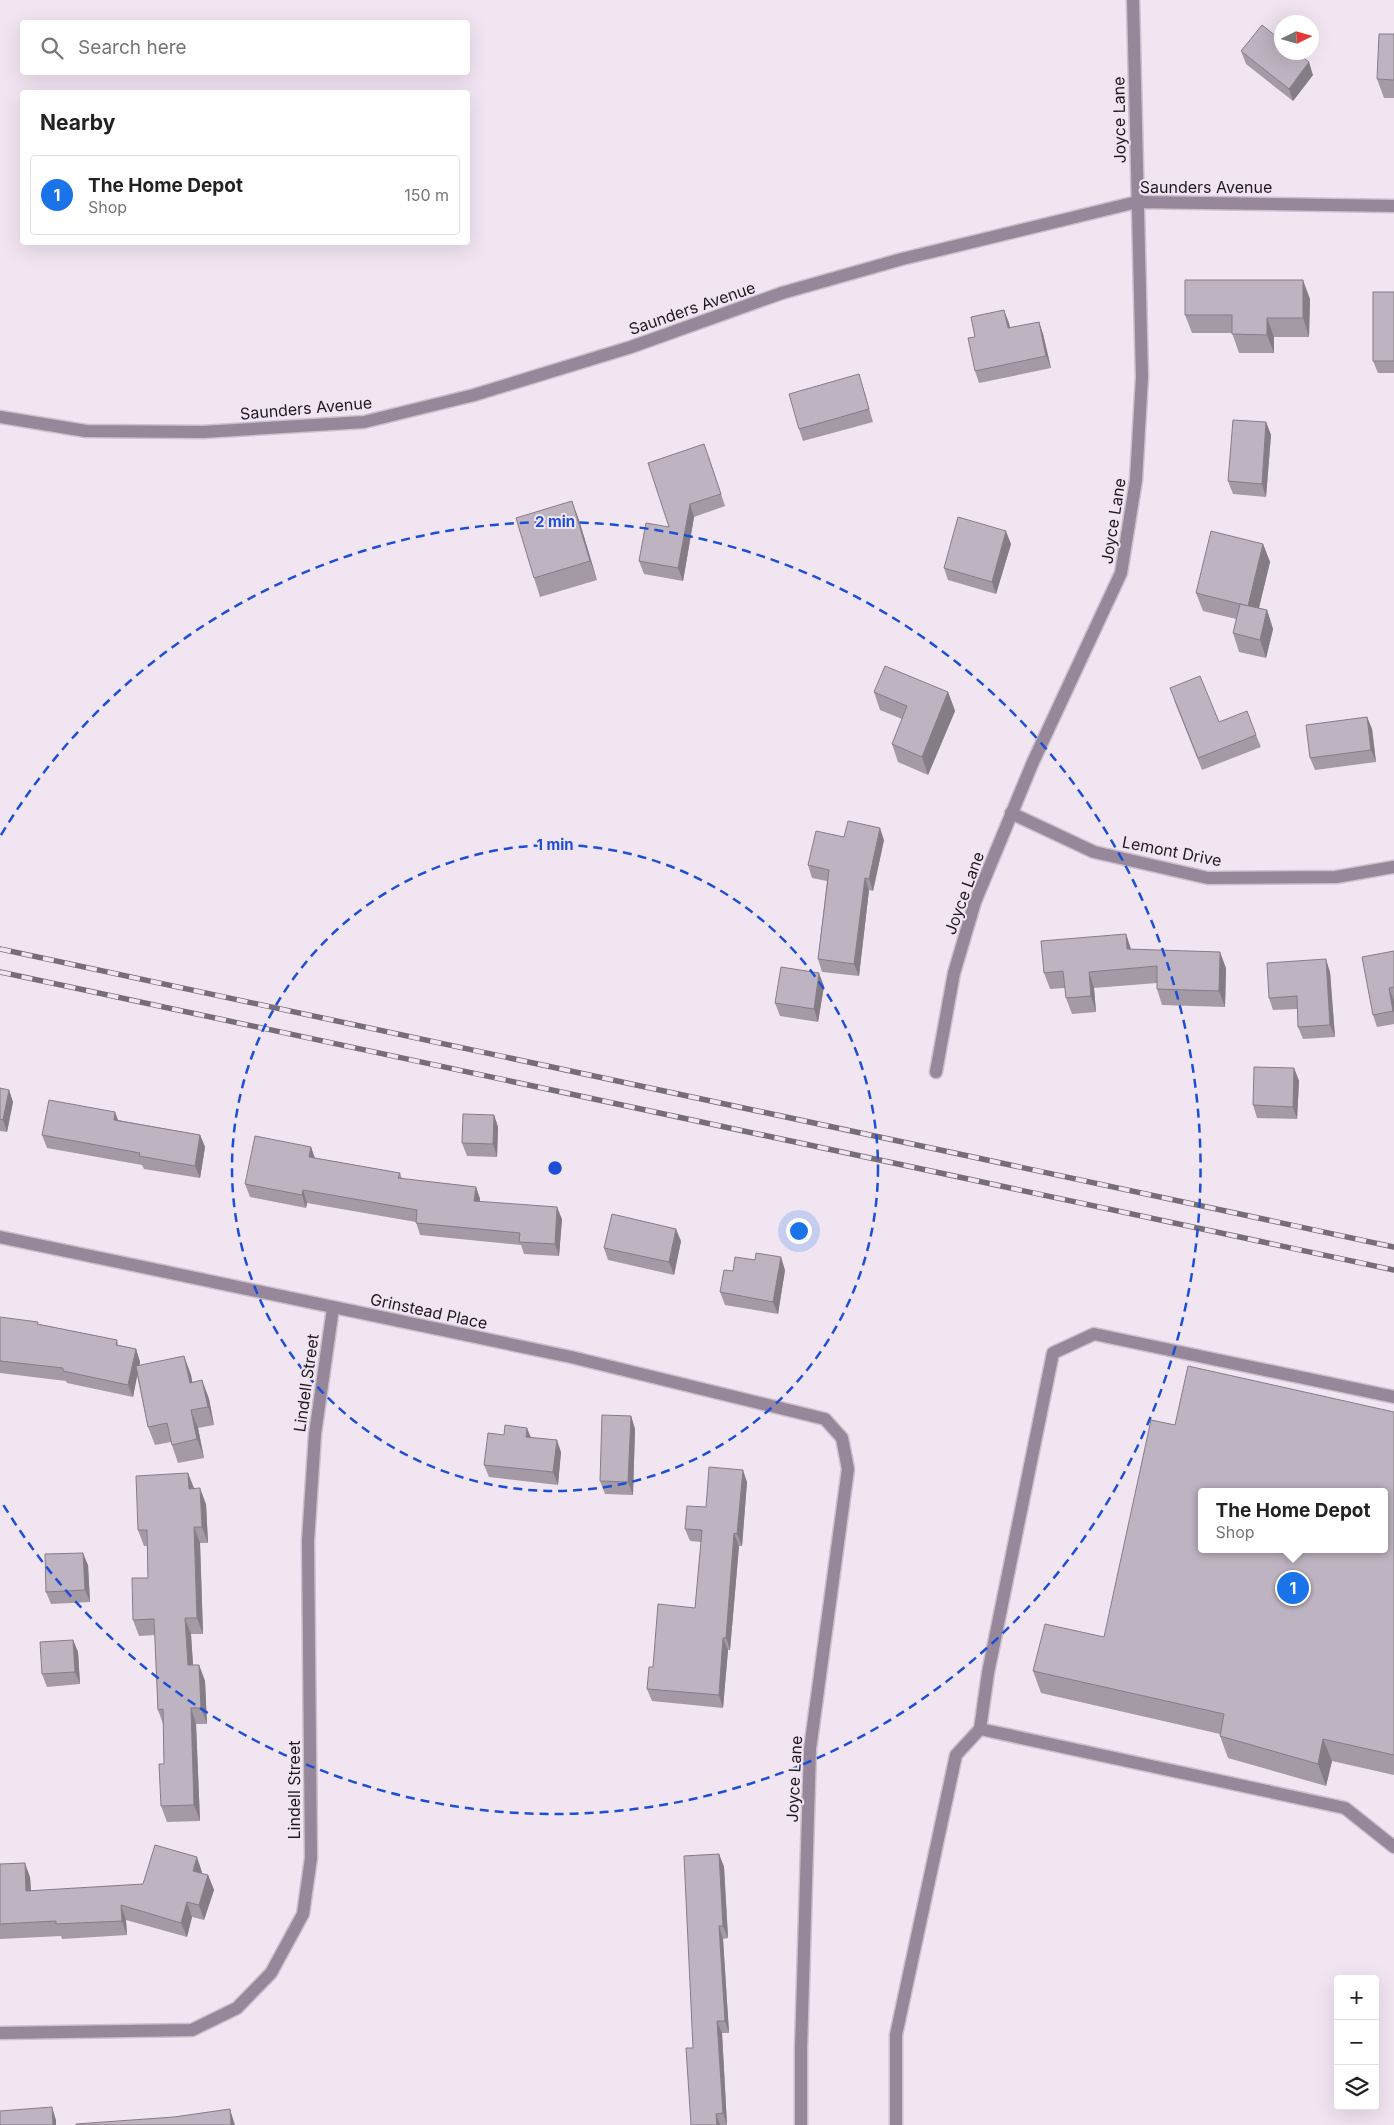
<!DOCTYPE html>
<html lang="en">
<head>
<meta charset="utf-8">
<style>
	body { margin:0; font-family:Inter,sans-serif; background:#f2f2f2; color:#222 }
	.controls { position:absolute; right:15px; bottom:15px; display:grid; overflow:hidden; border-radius:5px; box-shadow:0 5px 20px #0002 }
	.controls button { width:45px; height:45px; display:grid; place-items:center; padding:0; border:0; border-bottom:1px solid #e0e0e0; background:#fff; color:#222; font:25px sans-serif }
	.compass { position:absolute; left:1274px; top:15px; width:45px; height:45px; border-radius:50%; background:#fff; box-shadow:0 5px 20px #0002; rotate:85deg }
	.you { position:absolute; left:798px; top:1230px; width:18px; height:18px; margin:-12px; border:4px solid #fff; border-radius:50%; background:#1a73e8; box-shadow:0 0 0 8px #1a73e833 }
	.badge { display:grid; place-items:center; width:32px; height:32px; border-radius:50%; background:#1a73e8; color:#fff; font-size:16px; font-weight:700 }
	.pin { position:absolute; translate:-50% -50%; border:2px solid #fff; box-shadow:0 1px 5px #0006 }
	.popup { position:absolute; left:1198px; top:1488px; width:190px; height:65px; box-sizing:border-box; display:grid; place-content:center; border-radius:5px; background:#fff; filter:drop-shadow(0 1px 4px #0005); font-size:16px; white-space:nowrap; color:#767676 }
	.popup b { font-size:19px; color:#222 }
	.popup::after { content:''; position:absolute; left:50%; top:100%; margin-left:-10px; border:10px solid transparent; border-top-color:#fff }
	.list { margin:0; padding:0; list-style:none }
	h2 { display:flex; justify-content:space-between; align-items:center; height:65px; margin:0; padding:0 20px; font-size:21px }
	h2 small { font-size:16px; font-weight:400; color:#767676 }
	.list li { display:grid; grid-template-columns:32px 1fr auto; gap:15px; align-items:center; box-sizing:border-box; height:80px; margin:0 10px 10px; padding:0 10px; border:1px solid #e0e0e0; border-radius:5px }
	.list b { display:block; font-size:19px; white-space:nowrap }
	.list p { margin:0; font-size:16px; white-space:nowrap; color:#767676 }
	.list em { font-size:16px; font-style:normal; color:#767676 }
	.icon { flex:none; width:28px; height:28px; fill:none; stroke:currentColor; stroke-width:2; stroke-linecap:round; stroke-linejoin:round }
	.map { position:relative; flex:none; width:1394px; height:2125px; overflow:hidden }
	.search { position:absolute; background:#fff; box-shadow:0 5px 20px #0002; left:20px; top:20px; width:450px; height:55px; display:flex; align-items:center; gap:12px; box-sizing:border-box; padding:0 18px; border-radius:5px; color:#767676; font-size:19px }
	.panel { position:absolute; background:#fff; box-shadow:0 5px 20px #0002; left:20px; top:90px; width:450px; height:155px; border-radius:5px }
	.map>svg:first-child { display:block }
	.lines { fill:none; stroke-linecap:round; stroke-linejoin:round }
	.lane-casing { stroke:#cbc0cc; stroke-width:15 }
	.street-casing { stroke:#cbc0cc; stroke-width:15 }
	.lane { stroke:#97879a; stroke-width:12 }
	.street { stroke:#97879a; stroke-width:12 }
	.rail-casing { stroke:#766e77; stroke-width:5.5 }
	.rail { stroke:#f1e5f2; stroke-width:4; stroke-dasharray:11; stroke-linecap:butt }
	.wall { fill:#a39aa5 }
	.shaded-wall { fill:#857d86 }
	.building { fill:#beb3c0; stroke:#857d86; fill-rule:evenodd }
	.ring { fill:none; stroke:#1d4ed8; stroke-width:2.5; stroke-dasharray:9 6 }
	.labels { text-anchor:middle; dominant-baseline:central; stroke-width:4; stroke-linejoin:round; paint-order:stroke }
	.street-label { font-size:16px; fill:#1d191e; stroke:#f1e5f2 }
	.centre { fill:#1d4ed8; stroke:#f1e5f2; stroke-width:2.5 }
	.ring-label { font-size:15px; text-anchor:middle; font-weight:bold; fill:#1d4ed8; stroke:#f1e5f2; stroke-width:4; stroke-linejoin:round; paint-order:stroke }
</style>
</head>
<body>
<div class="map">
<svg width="1394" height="2125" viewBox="0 0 1394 2125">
	<rect width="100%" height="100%" fill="#f1e5f2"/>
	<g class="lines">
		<defs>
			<g id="lane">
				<path d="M980,1729L1345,1808L1394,1847"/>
				<path d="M896,2125V2035L956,1755L980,1729L988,1673L1053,1353L1094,1334L1394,1397"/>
			</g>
			<g id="street">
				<path d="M0,417L86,431L203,432L364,422L474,395L631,347L782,293L902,259L1137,202L1394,206"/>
				<path d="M1011,813L1094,852L1208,878L1336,877L1394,867"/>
				<path d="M936,1072L954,973L975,902L1033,762L1121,573L1136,480L1142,377L1133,0"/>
				<path d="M0,1237L571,1357L825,1419L842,1438L848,1469L810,1749L801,2049V2125"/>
				<path d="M0,2033L192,2030L237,2008L271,1973L303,1914L311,1858L308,1541L315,1434L333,1308"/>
			</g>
		</defs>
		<use href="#lane" class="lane-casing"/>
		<use href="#street" class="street-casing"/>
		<use href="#lane" class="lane"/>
		<use href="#street" class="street"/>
		<defs>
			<g id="rail">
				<path d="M0,949L1394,1247"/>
				<path d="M0,972L1394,1270"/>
			</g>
		</defs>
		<use href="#rail" class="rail-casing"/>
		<use href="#rail" class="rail"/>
	</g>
	<g class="wall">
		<path d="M1394,34V98H1384L1377,79Z"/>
		<path d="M1241,51L1313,75L1293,101L1246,64Z"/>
		<path d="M1394,292V373H1378L1373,361Z"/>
		<path d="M1310,299L1309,337H1274V353H1239L1232,333H1192L1185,315Z"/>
		<path d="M1039,322L1043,334L1051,368L979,383L975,371V337L1009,323L1010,328Z"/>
		<path d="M863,387L873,422L803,441L799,429Z"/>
		<path d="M1266,422L1271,435L1266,497L1233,494L1228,481Z"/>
		<path d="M709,457L725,506L694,517L683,581L644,574L639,561L669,527Z"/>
		<path d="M579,520L597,580L540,597L534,578Z"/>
		<path d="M1011,544L996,594L948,580L944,568Z"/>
		<path d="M1263,544L1270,562L1259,608L1267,610L1273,629L1266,658L1239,652L1233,633L1236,619L1203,611L1196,593Z"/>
		<path d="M874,692H948L955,711L928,775L898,762L892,744L902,719L880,710Z"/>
		<path d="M1174,700L1219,722L1256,735L1261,747L1202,770Z"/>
		<path d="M1367,717L1372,729L1376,762L1315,770L1310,758Z"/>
		<path d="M844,837L884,840L873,891L869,890L859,976L822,972L818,959L827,881L812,878L808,865Z"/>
		<path d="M1126,934L1131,949L1226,968L1225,1007L1162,1005L1157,989V983L1094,988L1096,1012L1072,1014L1066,998L1065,988L1050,989L1044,973Z"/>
		<path d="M1394,951V1024L1377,1027L1373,1015Z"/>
		<path d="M1330,972L1335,1037L1303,1039L1298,1027L1297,1009L1273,1010L1269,998Z"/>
		<path d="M824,986L818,1022L780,1016L775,1003Z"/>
		<path d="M1294,1068L1299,1081L1297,1119L1257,1118L1253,1105Z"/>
		<path d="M0,1088L9,1090L13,1102L7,1132L0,1131Z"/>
		<path d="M494,1115L498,1127L497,1157L467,1156L462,1143Z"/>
		<path d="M118,1120L200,1135L205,1147L200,1178L144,1169L142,1165L47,1148L42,1135Z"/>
		<path d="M311,1147L315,1158L400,1173L402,1179L476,1187L480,1199V1202L562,1219L559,1256L524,1254L521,1245L420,1235L416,1222L307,1203L306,1208L250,1197L245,1184Z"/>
		<path d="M681,1241L674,1275L608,1260L604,1248Z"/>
		<path d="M785,1270L778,1314L725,1305L720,1292Z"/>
		<path d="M0,1317L38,1324L117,1340L118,1345L136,1349L140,1362L139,1366L184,1356L191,1375L192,1382L202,1380L209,1399L214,1425L198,1428L204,1458L178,1463L171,1442L155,1445L148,1427L137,1375L133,1397L67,1383L66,1381L0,1373Z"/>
		<path d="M1394,1412V1775L1332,1761L1326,1786L1228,1758L1220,1736V1734L1041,1693L1033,1671L1104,1637L1175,1425Z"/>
		<path d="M631,1416L635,1429L633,1495L605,1494L600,1481Z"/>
		<path d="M531,1437L561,1452L558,1485L489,1477L484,1465Z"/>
		<path d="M188,1473L194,1488L206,1504L208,1543H200L203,1634H191L193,1665H199L205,1681L207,1724H196L200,1821L167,1822L161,1806L164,1764L163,1724L158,1710L155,1635L139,1636L133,1620L148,1578L147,1546H144L138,1530Z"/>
		<path d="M747,1482L742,1546H739L730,1650H728L723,1708L652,1701L647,1689L653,1667L695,1608L701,1542L690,1541L685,1529L706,1507Z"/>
		<path d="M88,1565L90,1602L51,1604L46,1592Z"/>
		<path d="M73,1640L78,1652L80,1684L47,1687L42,1674Z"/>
		<path d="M719,1854L724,1867L728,1938L723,1939L729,2033H722L727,2125H691L693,2048Z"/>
		<path d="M0,1864L30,1877L31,1891L143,1884L202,1872V1874L208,1875L214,1890L204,1920L192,1917L187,1937L126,1920L127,1935L62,1939L61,1936L0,1939Z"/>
	</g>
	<g class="shaded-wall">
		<path d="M1309,62L1313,75L1293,101L1289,89Z"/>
		<path d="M1303,280L1310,299L1309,337L1303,318Z"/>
		<path d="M1004,310L1009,323L1012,341L1008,328Z"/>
		<path d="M1267,318L1274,337V353L1267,335Z"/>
		<path d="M1039,322L1043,334L1051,368L1046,356Z"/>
		<path d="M1266,422L1271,435L1266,497L1262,484Z"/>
		<path d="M572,501L579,520L597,580L590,561Z"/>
		<path d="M690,504L694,517L683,581L678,568Z"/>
		<path d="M1006,531L1011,544L996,594L992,582Z"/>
		<path d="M1263,544L1270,562L1255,624L1248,606Z"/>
		<path d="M1267,610L1273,629L1266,658L1260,640Z"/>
		<path d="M948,692L955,711L928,775L922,757Z"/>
		<path d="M1367,717L1372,729L1376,762L1371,750Z"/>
		<path d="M880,828L884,840L873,891L869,879Z"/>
		<path d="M865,878L869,890L859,976L854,964Z"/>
		<path d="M1126,934L1131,950L1127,949Z"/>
		<path d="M1220,952L1226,968L1225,1007L1219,991Z"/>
		<path d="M1326,959L1330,972L1335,1037L1330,1025Z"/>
		<path d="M1089,972L1094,988L1096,1012L1091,996Z"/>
		<path d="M819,973L824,986L818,1022L814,1009Z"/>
		<path d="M1389,988L1394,1001V1013L1393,1011Z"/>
		<path d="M1294,1068L1299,1081L1297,1119L1293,1107Z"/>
		<path d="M9,1090L13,1102L7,1132L3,1120Z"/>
		<path d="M115,1112L120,1125L114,1120Z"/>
		<path d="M494,1115L498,1127L497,1157L493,1144Z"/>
		<path d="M200,1135L205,1147L200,1178L195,1166Z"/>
		<path d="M311,1147L315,1159L309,1157Z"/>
		<path d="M476,1187L480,1199L479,1214L474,1201Z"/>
		<path d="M303,1190L307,1203L306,1208L302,1195Z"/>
		<path d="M557,1207L562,1219L559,1256L555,1244Z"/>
		<path d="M676,1229L681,1241L674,1275L669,1262Z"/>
		<path d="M781,1257L785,1270L778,1314L773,1302Z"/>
		<path d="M136,1349L140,1362L133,1397L128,1385Z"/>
		<path d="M184,1356L191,1375L196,1401L190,1383Z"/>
		<path d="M202,1380L209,1399L214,1425L208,1407Z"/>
		<path d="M191,1410L198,1428L204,1458L197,1439Z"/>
		<path d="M631,1416L635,1429L633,1495L628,1482Z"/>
		<path d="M527,1428L532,1440L526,1437Z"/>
		<path d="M557,1440L561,1452L558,1485L553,1472Z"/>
		<path d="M743,1470L747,1482L742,1546L737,1534Z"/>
		<path d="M188,1473L194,1489H189Z"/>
		<path d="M200,1488L206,1504L208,1543L202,1527Z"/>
		<path d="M194,1527L200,1543L203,1634L197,1618Z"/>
		<path d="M734,1533L739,1546L730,1650L726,1638Z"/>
		<path d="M83,1553L88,1565L90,1602L85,1590Z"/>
		<path d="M185,1618L191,1634L194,1681L188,1665Z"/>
		<path d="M723,1638L728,1650L723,1708L719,1695Z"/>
		<path d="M73,1640L78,1652L80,1684L75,1672Z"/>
		<path d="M199,1665L205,1681L207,1724L201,1708Z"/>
		<path d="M191,1708L196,1724L200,1821L194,1805Z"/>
		<path d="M1323,1739L1332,1761L1326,1786L1318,1764Z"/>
		<path d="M719,1854L724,1867L728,1938L723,1926Z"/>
		<path d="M197,1857L202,1872L198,1886L193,1871Z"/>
		<path d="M25,1863L30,1877L32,1906L26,1891Z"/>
		<path d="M208,1875L214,1890L204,1920L199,1905Z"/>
		<path d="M187,1902L192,1917L187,1937L181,1923Z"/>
		<path d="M121,1905L126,1920L127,1935L122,1921Z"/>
		<path d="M719,1926L723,1939L729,2033L725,2021Z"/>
		<path d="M717,2021L722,2033L727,2125L723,2113Z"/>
		<path d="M52,2107L56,2120V2125H53Z"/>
		<path d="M230,2109L234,2122L235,2125H231Z"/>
		<path d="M716,2114L720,2125H717Z"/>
	</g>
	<g class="building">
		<path d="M1262,25L1282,41V52H1296L1309,62L1289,89L1241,51Z"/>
		<path d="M1379,34H1394V80L1377,79Z"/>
		<path d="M1185,280H1303V318H1267V335L1232,334V315H1185Z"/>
		<rect x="1373" y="292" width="21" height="69"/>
		<path d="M1004,310L1008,328L1039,322L1046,356L975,371L968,338L975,337L971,317Z"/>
		<path d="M859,374L869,409L799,429L789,394Z"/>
		<path d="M1233,420L1266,422L1262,484L1228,481Z"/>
		<path d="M704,444L721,494L690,504L678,568L639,561L646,523L669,527L648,463Z"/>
		<path d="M572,501L590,561L534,578L516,518Z"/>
		<path d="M958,517L1006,531L992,582L944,568Z"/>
		<path d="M1211,531L1263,544L1248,606L1196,593Z"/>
		<path d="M1240,604L1267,610L1260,640L1233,633Z"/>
		<path d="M885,666L948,692L922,757L892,744L907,706L874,692Z"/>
		<path d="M1200,676L1219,722L1247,711L1256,735L1198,758L1170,688Z"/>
		<path d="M1367,717L1371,750L1310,758L1306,725Z"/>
		<path d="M848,821L880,828L869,879L865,878L854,964L818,959L829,870L808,865L816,831L844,837Z"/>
		<path d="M1126,934L1127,949L1220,952L1219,991L1157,989V966L1089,972L1091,996L1066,998L1063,971L1044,973L1041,941Z"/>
		<path d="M1394,951V987L1389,988L1393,1011L1373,1015L1362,957Z"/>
		<path d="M1326,959L1330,1025L1298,1027L1297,996L1269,998L1267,963Z"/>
		<path d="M781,967L819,973L814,1009L775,1003Z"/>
		<path d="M1254,1067L1294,1068L1293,1107L1253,1105Z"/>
		<path d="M0,1088L9,1090L3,1120L0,1119Z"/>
		<path d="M49,1100L115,1112L114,1120L200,1135L195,1166L139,1156L140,1153L42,1135Z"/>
		<path d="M463,1114L494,1115L493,1144L462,1143Z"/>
		<path d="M255,1136L311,1147L309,1157L400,1173L398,1178L476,1187L474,1201L557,1207L555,1244L519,1242L520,1233L416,1223L417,1210L303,1190L302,1195L245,1184Z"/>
		<path d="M612,1214L676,1229L669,1262L604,1248Z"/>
		<path d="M756,1253L781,1257L773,1302L720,1292L724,1270L733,1271L735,1257L755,1260Z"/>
		<path d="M0,1317L38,1322L37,1324L117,1340L116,1345L136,1349L128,1385L63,1371V1368L0,1361Z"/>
		<path d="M184,1356L190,1383L202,1380L208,1407L191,1410L197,1439L172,1445L167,1423L148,1427L136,1366Z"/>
		<path d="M1188,1366L1394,1412V1755L1323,1739L1318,1764L1220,1736L1224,1714L1033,1671L1045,1624L1104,1637L1151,1420L1175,1425ZM1202,1492H1384V1549H1202Z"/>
		<path d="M602,1415L631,1416L628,1482L600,1481Z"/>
		<path d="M505,1425L527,1428L526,1437L557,1440L553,1472L484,1465L488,1433L504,1435Z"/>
		<path d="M709,1467L743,1470L737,1534L734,1533L726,1638H723L719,1695L647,1689L649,1667H653L658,1604L695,1608L702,1530L685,1529L687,1506L706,1507Z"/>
		<path d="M188,1473L189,1489L200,1488L202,1527H194L197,1618H185L188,1665H199L201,1708H191L194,1805L161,1806L159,1764H164L163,1709L158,1710L154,1619L133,1620L132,1578H148L147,1530H138L136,1476Z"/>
		<path d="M83,1553L85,1590L46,1592L45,1554Z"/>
		<path d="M73,1640L75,1672L42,1674L40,1642Z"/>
		<path d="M155,1845L197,1857L193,1871L208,1875L199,1905L187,1902L181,1923L121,1905L122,1921L56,1924V1921L0,1924V1864L25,1863L26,1891L143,1884Z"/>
		<path d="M719,1854L723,1926H719L725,2021H717L723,2113L716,2114L717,2125H691L686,2048H693L684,1856Z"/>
		<path d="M52,2107L53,2125H0V2111Z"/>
		<path d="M230,2109L231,2125H76V2124L174,2117Z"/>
	</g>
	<g class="ring">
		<circle cx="555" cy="1168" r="323"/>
		<path d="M1 835A646 646 0 1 1 1 1501"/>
	</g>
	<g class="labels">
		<g class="street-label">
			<text transform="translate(1119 120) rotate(-91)">Joyce Lane</text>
			<text x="1206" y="187">Saunders Avenue</text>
			<text transform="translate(692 308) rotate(-19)">Saunders Avenue</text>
			<text transform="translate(306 408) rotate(-5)">Saunders Avenue</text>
			<text transform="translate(1113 521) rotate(-81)">Joyce Lane</text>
			<text transform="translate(1172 851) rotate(11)">Lemont Drive</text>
			<text transform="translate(964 893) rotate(-70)">Joyce Lane</text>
			<text transform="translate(429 1311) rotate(12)">Grinstead Place</text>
			<text transform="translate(306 1383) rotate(-82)">Lindell Street</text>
			<text transform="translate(794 1779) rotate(-87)">Joyce Lane</text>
			<text transform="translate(294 1790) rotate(-90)">Lindell Street</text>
		</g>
	</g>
	<circle cx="555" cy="1168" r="8" class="centre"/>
	<g class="ring-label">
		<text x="555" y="527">2 min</text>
		<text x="555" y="850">1 min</text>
	</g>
</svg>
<div class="controls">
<button>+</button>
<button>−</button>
<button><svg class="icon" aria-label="layers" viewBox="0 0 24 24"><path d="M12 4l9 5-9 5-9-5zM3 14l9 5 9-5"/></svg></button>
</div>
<svg class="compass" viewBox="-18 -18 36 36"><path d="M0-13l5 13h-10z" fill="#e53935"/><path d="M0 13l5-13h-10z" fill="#767676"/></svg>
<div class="you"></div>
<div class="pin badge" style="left:1293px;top:1588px">1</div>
<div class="popup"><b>The Home Depot</b>Shop</div>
<div class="search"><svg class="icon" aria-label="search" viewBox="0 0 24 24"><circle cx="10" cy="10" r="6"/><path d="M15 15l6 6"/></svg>Search here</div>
<section class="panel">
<h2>Nearby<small></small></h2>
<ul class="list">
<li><span class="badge">1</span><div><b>The Home Depot</b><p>Shop</p></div><em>150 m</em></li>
</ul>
</section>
</div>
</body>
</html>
